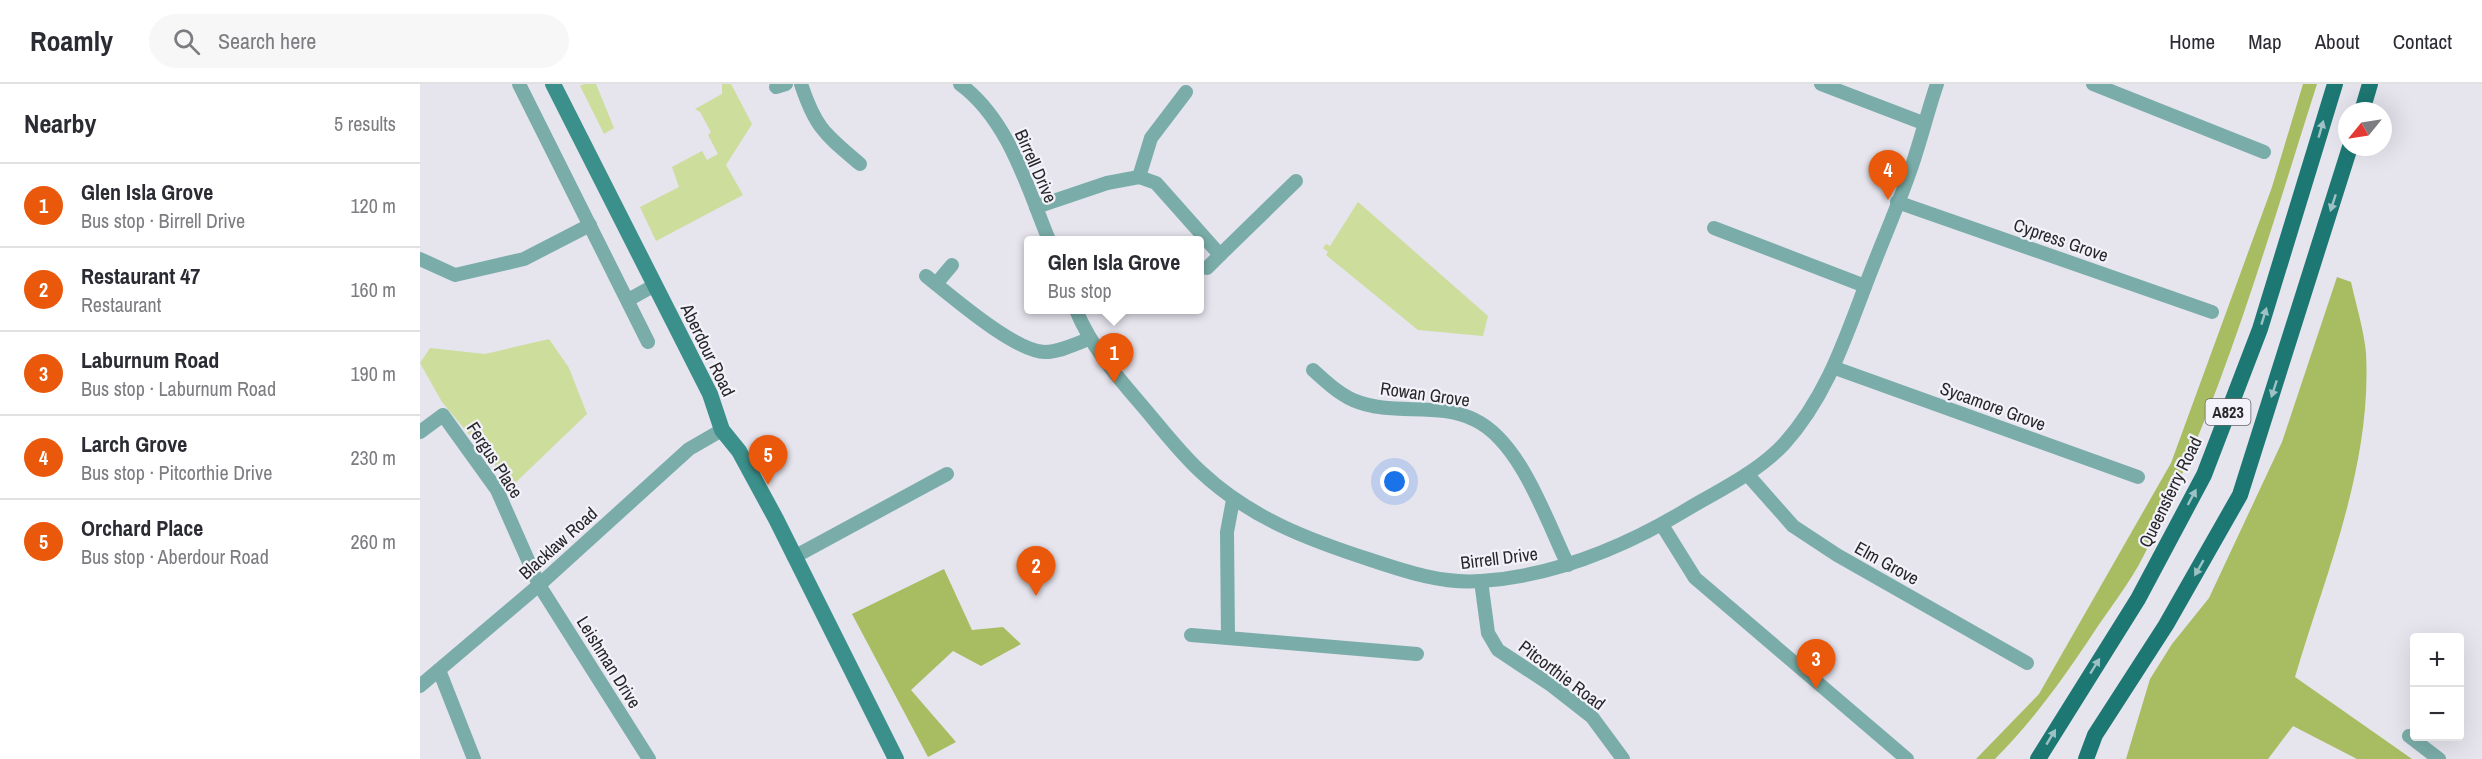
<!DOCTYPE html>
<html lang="en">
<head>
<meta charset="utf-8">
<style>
	body { margin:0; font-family:"Archivo Narrow",sans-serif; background:#f7f7f7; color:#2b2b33 }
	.controls { position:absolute; right:18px; bottom:18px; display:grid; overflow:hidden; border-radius:6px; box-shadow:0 6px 24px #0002 }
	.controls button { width:54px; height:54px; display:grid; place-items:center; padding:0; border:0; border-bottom:2px solid #e1e1e2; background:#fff; color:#2b2b33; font:30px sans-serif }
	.compass { position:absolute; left:1918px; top:18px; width:54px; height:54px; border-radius:50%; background:#fff; box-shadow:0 6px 24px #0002; rotate:240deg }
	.you { position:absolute; left:975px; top:398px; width:21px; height:21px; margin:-15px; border:4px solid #fff; border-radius:50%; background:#1a73e8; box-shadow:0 0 0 9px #1a73e833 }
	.badge { display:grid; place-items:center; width:39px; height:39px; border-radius:50%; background:#ea580c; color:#fff; font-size:20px; font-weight:700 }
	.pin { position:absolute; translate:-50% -50px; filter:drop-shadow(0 2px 3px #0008) }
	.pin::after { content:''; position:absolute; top:32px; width:21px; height:18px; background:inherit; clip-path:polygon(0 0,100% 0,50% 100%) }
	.popup { position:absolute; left:604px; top:152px; width:180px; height:78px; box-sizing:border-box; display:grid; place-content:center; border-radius:6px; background:#fff; filter:drop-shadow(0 2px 4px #0005); font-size:20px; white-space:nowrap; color:#7c7c81 }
	.popup b { font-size:22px; color:#2b2b33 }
	.popup::after { content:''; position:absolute; left:50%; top:100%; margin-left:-12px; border:12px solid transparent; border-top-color:#fff }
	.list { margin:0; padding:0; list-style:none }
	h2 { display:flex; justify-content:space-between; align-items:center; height:78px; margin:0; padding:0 24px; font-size:26px }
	h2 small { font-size:20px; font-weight:400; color:#7c7c81 }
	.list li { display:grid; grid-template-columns:39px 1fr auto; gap:18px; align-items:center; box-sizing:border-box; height:84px; padding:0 24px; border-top:2px solid #e1e1e2 }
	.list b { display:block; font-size:22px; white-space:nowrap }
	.list p { margin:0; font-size:20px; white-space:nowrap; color:#7c7c81 }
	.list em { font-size:20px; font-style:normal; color:#7c7c81 }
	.icon { flex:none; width:33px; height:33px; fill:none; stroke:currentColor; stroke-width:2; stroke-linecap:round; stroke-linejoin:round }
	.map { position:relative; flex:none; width:2062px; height:675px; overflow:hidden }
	header { display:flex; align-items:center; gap:36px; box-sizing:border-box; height:84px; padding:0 30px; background:#fff; border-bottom:2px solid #e1e1e2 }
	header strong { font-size:28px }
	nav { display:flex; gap:33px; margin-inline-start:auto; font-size:21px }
	.search { width:420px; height:54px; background:#f7f7f7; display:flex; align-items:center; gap:15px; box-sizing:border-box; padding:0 21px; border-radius:33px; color:#7c7c81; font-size:22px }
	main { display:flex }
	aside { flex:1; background:#fff }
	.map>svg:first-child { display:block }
	.green { fill:#ccdd9c }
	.forest { fill:#a8bd61 }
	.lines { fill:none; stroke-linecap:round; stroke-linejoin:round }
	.minor { stroke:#7aada9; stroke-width:14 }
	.secondary { stroke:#3b908b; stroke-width:16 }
	.primary { stroke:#1d7873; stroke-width:16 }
	.oneway { fill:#9dc1c4 }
	.labels { text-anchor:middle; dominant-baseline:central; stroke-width:4.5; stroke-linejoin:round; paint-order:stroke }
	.shield { fill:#f3f2fa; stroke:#656569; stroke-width:1.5 }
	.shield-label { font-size:16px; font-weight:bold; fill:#28282b }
	.street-label { font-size:18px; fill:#28282b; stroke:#f3f2fa }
</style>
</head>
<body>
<header>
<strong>Roamly</strong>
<div class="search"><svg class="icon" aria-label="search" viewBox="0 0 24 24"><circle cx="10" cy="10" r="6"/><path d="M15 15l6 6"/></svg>Search here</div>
<nav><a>Home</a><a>Map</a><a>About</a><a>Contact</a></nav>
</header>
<main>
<aside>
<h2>Nearby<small>5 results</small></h2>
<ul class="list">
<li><span class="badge">1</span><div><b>Glen Isla Grove</b><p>Bus stop · Birrell Drive</p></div><em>120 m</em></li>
<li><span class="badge">2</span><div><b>Restaurant 47</b><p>Restaurant</p></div><em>160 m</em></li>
<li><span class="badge">3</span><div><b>Laburnum Road</b><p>Bus stop · Laburnum Road</p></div><em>190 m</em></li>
<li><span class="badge">4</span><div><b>Larch Grove</b><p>Bus stop · Pitcorthie Drive</p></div><em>230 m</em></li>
<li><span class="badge">5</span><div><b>Orchard Place</b><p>Bus stop · Aberdour Road</p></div><em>260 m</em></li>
</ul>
</aside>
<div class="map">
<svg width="2062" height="675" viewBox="0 0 2062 675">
	<rect width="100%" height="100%" fill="#e6e4ed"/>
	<g class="green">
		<path d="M164,0H176L194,44L184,50L160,2Z"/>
		<path d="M302,0H311L332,40L306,81L323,111L236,157L220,123L259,103L252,83L282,67L287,76L298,70L288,51L291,48L280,28L275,25L302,10Z"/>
		<path d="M938,118L1068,232L1063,252L998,246L906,171L908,168L903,164L906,160L910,162Z"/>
		<path d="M129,255L149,284L167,330L92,402L22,318L0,279L10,264L65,270Z"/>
	</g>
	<g class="forest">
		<path d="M1883,0H1897C1846,160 1801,321 1724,471C1710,499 1689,525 1672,551C1642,596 1613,637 1575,675H1556L1619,610L1751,379L1852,103Z"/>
		<path d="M1917,193L1931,198C1936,221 1944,246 1946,269C1952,382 1906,488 1875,593L1992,675H1937L1873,642L1848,675H1706L1730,595L1752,560L1789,514L1862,358Z"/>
		<path d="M524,485L552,546L583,543L601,560L561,582L533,567L491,606L536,658L508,673L432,530Z"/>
	</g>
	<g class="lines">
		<g class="minor">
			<path d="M99,0L228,258"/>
			<path d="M381,0C396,45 405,50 440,80"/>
			<path d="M540,0C589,36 607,103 629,156"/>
			<path d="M1401,0L1503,39"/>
			<path d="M1673,0L1844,68"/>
			<path d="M356,3L366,0"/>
			<path d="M719,93L731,54L766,8"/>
			<path d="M1477,118L1792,228"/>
			<path d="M616,123L687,99L719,93L736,99L800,171L876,97"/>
			<path d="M1294,144L1445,202"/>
			<path d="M0,175L35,191L104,175L170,141"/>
			<path d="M787,184L800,171"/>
			<path d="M506,192C530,211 595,268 625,268C640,268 655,260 669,255"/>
			<path d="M516,200L532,181"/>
			<path d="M208,216L235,201"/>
			<path d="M656,226C671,262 694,289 719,318C739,341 758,367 781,388C830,434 889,456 951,476C987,488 1023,500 1061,497C1137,492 1207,462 1271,423C1302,405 1339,387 1364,360C1406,313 1424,258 1446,200C1460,163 1476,127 1489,90C1500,60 1507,29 1517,0"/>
			<path d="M1415,284L1718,393"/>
			<path d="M893,286C905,297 918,309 933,316C972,333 1018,317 1055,336C1101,358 1127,438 1148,481"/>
			<path d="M0,348L23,331L77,406L119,501L229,675"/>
			<path d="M1327,390L1373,442L1417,471L1607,579"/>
			<path d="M813,416L807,448L808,554L997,570"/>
			<path d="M1242,441L1275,494L1487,675"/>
			<path d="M374,473L527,390"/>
			<path d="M1061,497L1068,549L1078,566L1131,601L1172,633L1203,675"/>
			<path d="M771,551L808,554"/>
			<path d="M19,586L54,675"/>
			<path d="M0,602L119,501L269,365L302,346"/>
			<path d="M1989,652L2019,675"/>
		</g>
		<path class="secondary" d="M133,0L290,310L302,346L319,367L356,435L476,675"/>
		<g class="primary">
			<path d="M1942,27L1950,0"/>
			<path d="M1618,675L1718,515L1784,391L1840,245L1915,0"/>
			<path d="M1666,675L1675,651L1746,541L1820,411L1930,63"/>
		</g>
	</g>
	<defs><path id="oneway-solid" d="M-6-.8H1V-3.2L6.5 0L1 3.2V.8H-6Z" transform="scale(1.5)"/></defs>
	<g class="oneway">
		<use href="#oneway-solid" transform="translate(1901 45) rotate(-74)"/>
		<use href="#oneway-solid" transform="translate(1913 119) rotate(108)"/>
		<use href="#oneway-solid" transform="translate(1844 232) rotate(-73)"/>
		<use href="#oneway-solid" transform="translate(1854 305) rotate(108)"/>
		<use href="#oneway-solid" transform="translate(1772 413) rotate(-62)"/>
		<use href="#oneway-solid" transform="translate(1779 484) rotate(120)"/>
		<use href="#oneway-solid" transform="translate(1675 582) rotate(-58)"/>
		<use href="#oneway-solid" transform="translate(1631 653) rotate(-59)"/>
	</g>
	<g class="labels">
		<rect class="shield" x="1785.5" y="315" width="45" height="26" rx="4.5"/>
		<g class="shield-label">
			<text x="1808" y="328">A823</text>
		</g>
		<g class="street-label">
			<text transform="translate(616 82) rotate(66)">Birrell Drive</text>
			<text transform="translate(1641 156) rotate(19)">Cypress Grove</text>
			<text transform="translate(288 266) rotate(64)">Aberdour Road</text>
			<text transform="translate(1005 310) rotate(8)">Rowan Grove</text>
			<text transform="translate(1573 322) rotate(20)">Sycamore Grove</text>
			<text transform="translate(75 376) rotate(57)">Fergus Place</text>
			<text transform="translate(1750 408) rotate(-64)">Queensferry Road</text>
			<text transform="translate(138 459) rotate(-42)">Blacklaw Road</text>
			<text transform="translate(1079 474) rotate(-7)">Birrell Drive</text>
			<text transform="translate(1467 479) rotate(29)">Elm Grove</text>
			<text transform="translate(189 578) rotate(58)">Leishman Drive</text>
			<text transform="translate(1142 591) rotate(37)">Pitcorthie Road</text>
		</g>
	</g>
</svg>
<div class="controls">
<button>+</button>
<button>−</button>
</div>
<svg class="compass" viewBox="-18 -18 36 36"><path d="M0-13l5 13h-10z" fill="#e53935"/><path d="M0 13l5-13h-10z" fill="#7c7c81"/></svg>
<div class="you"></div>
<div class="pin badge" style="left:694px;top:299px">1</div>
<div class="popup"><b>Glen Isla Grove</b>Bus stop</div>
<div class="pin badge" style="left:616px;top:512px">2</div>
<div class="pin badge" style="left:1396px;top:605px">3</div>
<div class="pin badge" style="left:1468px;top:116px">4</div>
<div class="pin badge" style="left:348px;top:401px">5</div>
</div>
</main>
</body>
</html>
